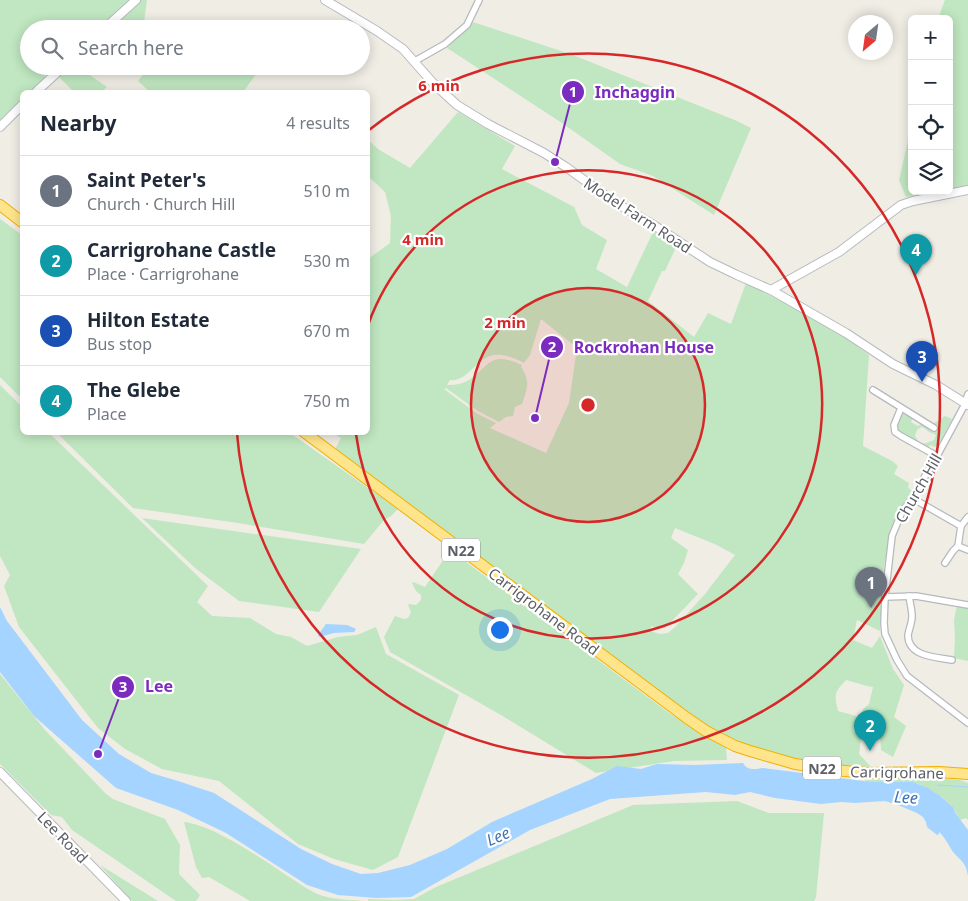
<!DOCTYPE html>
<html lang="en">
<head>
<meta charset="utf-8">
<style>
	body { margin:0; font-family:"Noto Sans",sans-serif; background:#f6f6f7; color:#1f2937 }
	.controls { position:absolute; right:15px; top:15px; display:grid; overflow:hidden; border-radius:8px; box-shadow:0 2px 12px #0003 }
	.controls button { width:45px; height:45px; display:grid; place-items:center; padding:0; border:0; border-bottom:1px solid #e0e1e3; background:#fff; color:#1f2937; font:25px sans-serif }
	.compass { position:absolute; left:848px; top:15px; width:45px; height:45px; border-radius:50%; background:#fff; box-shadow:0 2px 12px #0003; rotate:209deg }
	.you { position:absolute; left:499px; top:629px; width:18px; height:18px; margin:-12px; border:4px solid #fff; border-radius:50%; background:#1a73e8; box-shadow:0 0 0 8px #1a73e833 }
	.badge { display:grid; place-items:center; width:32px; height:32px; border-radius:50%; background:#eb432d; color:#fff; font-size:16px; font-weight:700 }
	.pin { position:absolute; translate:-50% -41px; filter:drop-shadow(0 1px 2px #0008) }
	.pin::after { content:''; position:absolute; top:26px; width:18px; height:15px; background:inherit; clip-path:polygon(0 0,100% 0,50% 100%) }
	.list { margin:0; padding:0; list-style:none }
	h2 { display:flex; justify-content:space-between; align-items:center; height:65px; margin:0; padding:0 20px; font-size:21px }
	h2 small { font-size:16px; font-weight:400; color:#747a83 }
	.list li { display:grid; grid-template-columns:32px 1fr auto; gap:15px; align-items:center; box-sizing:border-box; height:70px; padding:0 20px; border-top:1px solid #e0e1e3 }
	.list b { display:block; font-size:19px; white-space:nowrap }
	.list p { margin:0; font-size:16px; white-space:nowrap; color:#747a83 }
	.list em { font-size:16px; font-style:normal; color:#747a83 }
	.icon { flex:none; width:28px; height:28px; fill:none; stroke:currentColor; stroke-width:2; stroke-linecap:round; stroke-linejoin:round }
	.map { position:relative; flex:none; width:968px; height:901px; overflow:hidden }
	.search { position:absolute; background:#fff; box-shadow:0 2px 12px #0003; left:20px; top:20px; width:350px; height:55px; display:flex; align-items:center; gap:12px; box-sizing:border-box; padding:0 18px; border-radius:28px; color:#747a83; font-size:19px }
	.panel { position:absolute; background:#fff; box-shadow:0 2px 12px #0003; left:20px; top:90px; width:350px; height:345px; border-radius:8px }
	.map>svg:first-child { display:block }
	.green { fill:#c0e7c1; fill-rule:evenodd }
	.water { fill:#a4d4ff }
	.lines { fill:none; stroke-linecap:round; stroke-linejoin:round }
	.stream { stroke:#a4d4ff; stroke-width:1 }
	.street-casing { stroke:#b6b9be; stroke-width:8 }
	.secondary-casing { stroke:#b7bac0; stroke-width:10 }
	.highway-casing { stroke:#f3af00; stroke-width:12 }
	.street { stroke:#fff; stroke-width:5.5 }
	.secondary { stroke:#fff; stroke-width:8 }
	.highway { stroke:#fee58c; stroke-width:10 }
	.ring { fill:none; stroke:#d62828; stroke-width:2.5 }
	.labels { text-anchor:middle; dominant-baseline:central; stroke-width:4.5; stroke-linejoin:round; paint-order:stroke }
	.shield { fill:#fff; stroke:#8d8f93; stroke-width:1 }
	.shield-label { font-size:14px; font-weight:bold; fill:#5c5f65 }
	.street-label { font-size:15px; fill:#5c5f65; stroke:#fff }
	.water-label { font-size:16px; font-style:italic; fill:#3f73b3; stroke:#fff }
	.centre { fill:#d62828; stroke:#fff; stroke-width:2.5 }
	.ring-label { font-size:15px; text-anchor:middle; font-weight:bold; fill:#d62828; stroke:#fff; stroke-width:4.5; stroke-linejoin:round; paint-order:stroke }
	.leader { fill:none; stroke:#7b2cbf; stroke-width:2 }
	.callout-dot { fill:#7b2cbf; stroke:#fff; stroke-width:2 }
	.mark-label { font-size:15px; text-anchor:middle; font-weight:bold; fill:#fff }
	.callout-label { font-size:16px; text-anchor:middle; font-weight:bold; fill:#7b2cbf; stroke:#fff; stroke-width:4.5; stroke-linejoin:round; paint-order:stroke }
</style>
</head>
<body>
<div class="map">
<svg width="968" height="901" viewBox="0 0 968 901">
	<rect width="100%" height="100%" fill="#efede4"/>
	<g class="green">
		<path d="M0,0H132L101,29H29V66H61L54,73L51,72L47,73L44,77L45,80L31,92H22V101L0,122Z"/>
		<path d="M138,0H147L143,29H107Z"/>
		<path d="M945,0H968V186L949,189V19H938Z"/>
		<path d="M473,22L573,55L737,121L751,128L714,215L653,176L620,164L562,123L447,48Z"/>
		<path d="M69,66H77L107,87L101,92H74L59,77Z"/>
		<path d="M145,66H262L243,92H148L149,91L138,81L148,68Z"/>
		<path d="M458,112L515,146L502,169L574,207L582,225L607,240L596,269L627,287L654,230L677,245L665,271H662L648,301L694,337L708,313L731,324L746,283C789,305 831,326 869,355L863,446L892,461L898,466L894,474L909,483L908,488L914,492L911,498L906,501L891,534L884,565L880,631L857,620L853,640L872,648L880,636L893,669L904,685L894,717L906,726L893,757L881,750L880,735L865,722L861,715L863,709L869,704L873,687L867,686L846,680C834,693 834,694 838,711L856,716L853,731L861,737L859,754L871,767L841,765L786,757L730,739L693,719L334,451L341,438L333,433L368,432V259L390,243L391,216L385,192L368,176V140L378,149L410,168ZM541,319L577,348L569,403L546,453L490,428L496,423L476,413L444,389L446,388L478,411L499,422L506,417L513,416L515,407L522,404C527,389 531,382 521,367L522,365C515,362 503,357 495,360C490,361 486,366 482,369C472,380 461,386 447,385L450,380C467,382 475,361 490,356C501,352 514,358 524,363L530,355ZM675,528L717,545L735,555L705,594L675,627L668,633L660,634L650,631L651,626L658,628H665L698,594L678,574L684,563L688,550L671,538Z"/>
		<path d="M912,123V191H938L906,197L899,180Z"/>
		<path d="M0,219L22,235V399L0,377Z"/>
		<path d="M0,385L22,407V432L49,433L208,586L197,602L212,616L250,618L276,634L291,637L307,646L338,637L357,635L376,627L386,654L459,695L398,857L373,870L334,859L298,844L219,781L162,769L125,749L98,728L19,627L4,586L10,575L0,556Z"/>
		<path d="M902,413L913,418L911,422L918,426L921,424L929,429V430L934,433L937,428L933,424L945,416L952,419L938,445L935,447L930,445L928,448L899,432L897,428L899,415ZM921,427C926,428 926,430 929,432C932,434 933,433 936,435L934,440C925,444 921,446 915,436L917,430Z"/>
		<path d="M57,433H290L398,509L391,516L384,520L364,544L238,523L133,508Z"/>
		<path d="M142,518L361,549L319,612L239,601L195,568Z"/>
		<path d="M450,550L669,713L726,748L727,760L674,761L596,773L501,715L390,652L384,637L395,616L404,619L408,618L411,612L408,605L409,604L416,605L421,600V595L416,591L412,583L413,582L425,587Z"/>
		<path d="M957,605L968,607V661L954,658L955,639L954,620Z"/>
		<path d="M0,674L45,730L106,794L113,799L165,819L180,845L179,874L200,895L196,901H176L72,830L62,817L51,815L0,764Z"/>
		<path d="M860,776L927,777L960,780L968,783V820L966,818L960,820C957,816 955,810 952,806C941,795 928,787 913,782H867Z"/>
		<path d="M737,801L769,813H824L816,897L814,901H368V899L394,900L414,899L436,887L633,805Z"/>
		<path d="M184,822C213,825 261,858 286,875C298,882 310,892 323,896C337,900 352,900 366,901H250L209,877L202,878L196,867Z"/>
		<path d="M100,865L158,901H132Z"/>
	</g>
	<g class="water">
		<path d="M0,607L7,621L82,720L119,754L151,773L178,781L214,793L301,849L332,864L361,874L378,873L410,865L447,849L492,822L592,779L617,766L641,769L657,764L695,765L743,763C747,771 755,769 763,768L871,782H913L928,788L939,795L953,807L956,814L968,830V876C967,872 967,868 964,864C961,859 956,856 953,852C949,846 945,837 939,832V834L937,835L927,827L926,822L923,817L917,813L898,805L885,801L855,803L841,802L821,804L775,798L750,792L735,795L706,792L610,799L530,830L411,897L376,898L338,895L307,885L226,833L178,810L116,788L34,716L0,672Z"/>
		<path d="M326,624L347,625L356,629L354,632L334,633L319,637L318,635Z"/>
	</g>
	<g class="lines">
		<path class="stream" d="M938,785L968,787"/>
		<defs>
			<g id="street">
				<path d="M415,61L445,44L467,25L479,0"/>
				<path d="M873,390L934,428"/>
				<path d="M968,394L964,406L937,456L912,498L901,514L892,536L885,597L884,623L885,634L897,660L907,676L968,723"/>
				<path d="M901,408L894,425L895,432L901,436L937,456"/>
				<path d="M912,498L961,526"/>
				<path d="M958,546L968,550"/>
				<path d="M945,563L953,551L958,546L961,526L968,517"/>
				<path d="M909,596C910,603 912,610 912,616C912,623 909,629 908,635C908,657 936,657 952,660"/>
				<path d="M885,597L916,596L968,605"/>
			</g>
			<g id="secondary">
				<path d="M325,0L377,31L403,49L433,83L457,105L488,124L544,153L566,167L616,203L652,224L710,262L737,275L771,290L846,333L893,364L936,385L968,405"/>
				<path d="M104,29L136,0"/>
				<path d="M36,92L64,66"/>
				<path d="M0,127L22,105"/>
				<path d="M771,290L839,252L901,205L913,201L968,190"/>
				<path d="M0,772L126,901"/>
			</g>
			<g id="highway">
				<path d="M0,205L22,222"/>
				<path d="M304,432L687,718L706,731L735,746L750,751L795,764L834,770L867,773L939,772L968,774"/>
			</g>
		</defs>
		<use href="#street" class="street-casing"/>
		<use href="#secondary" class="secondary-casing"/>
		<use href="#highway" class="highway-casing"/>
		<use href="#street" class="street"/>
		<use href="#secondary" class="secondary"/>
		<use href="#highway" class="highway"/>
	</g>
	<circle cx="588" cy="405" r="117" fill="#d62828" fill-opacity=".12"/>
	<g class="ring">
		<circle cx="588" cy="405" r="117"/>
		<path d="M368 325A234 234 0 1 1 356 434"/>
		<path d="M369 130A352 352 0 1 1 237 433"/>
	</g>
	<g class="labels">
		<g class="shield">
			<rect x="442" y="538.5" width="38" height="23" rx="4"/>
			<rect x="803" y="756.5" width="38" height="23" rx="4"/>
		</g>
		<g class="shield-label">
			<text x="461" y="550">N22</text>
			<text x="822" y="768">N22</text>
		</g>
		<g class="street-label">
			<text transform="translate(638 215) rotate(33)">Model Farm Road</text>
			<text transform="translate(918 488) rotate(-60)">Church Hill</text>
			<text transform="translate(544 611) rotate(37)">Carrigrohane Road</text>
			<text transform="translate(897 772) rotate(1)">Carrigrohane</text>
			<text transform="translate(63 837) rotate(46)">Lee Road</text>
		</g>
		<g class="water-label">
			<text transform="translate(906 797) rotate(4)">Lee</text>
			<text transform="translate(498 836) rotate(-23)">Lee</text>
		</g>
	</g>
	<circle cx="588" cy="405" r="8" class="centre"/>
	<g class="ring-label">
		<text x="439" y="91">6 min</text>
		<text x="423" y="245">4 min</text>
		<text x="505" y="328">2 min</text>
	</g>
	<path class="leader" d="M555 162L573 92M535 418L552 347M98 754L123 687"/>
	<g class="callout-dot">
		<circle cx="555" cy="162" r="5"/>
		<circle cx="535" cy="418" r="5"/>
		<circle cx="98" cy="754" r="5"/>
		<circle cx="573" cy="92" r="12"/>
		<circle cx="552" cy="347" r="12"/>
		<circle cx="123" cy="687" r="12"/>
	</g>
	<g class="mark-label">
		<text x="573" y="97">1</text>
		<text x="552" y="352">2</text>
		<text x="123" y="692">3</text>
	</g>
	<g class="callout-label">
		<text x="635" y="98">Inchaggin</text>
		<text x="644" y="353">Rockrohan House</text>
		<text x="159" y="692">Lee</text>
	</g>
</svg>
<div class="controls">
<button>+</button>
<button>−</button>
<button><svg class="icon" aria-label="locate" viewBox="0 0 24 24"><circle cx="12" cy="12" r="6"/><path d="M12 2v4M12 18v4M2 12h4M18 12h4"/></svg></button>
<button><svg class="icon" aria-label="layers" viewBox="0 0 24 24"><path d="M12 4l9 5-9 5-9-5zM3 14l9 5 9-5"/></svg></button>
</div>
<svg class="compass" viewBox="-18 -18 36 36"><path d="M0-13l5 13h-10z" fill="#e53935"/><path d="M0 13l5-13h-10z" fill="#747a83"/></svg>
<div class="you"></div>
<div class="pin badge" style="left:871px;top:608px;background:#6b7280">1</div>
<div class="pin badge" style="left:870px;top:751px;background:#0f9aa8">2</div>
<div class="pin badge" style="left:922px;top:382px;background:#1a4fb4">3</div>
<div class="pin badge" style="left:916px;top:275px;background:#0f9aa8">4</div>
<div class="search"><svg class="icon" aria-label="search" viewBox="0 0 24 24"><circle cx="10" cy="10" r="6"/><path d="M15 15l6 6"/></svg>Search here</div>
<section class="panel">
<h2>Nearby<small>4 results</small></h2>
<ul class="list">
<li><span class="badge" style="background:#6b7280">1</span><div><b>Saint Peter's</b><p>Church · Church Hill</p></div><em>510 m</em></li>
<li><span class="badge" style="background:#0f9aa8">2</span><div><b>Carrigrohane Castle</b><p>Place · Carrigrohane</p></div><em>530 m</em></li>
<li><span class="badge" style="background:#1a4fb4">3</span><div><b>Hilton Estate</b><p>Bus stop</p></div><em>670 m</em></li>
<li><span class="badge" style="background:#0f9aa8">4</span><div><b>The Glebe</b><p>Place</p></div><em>750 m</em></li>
</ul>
</section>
</div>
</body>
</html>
